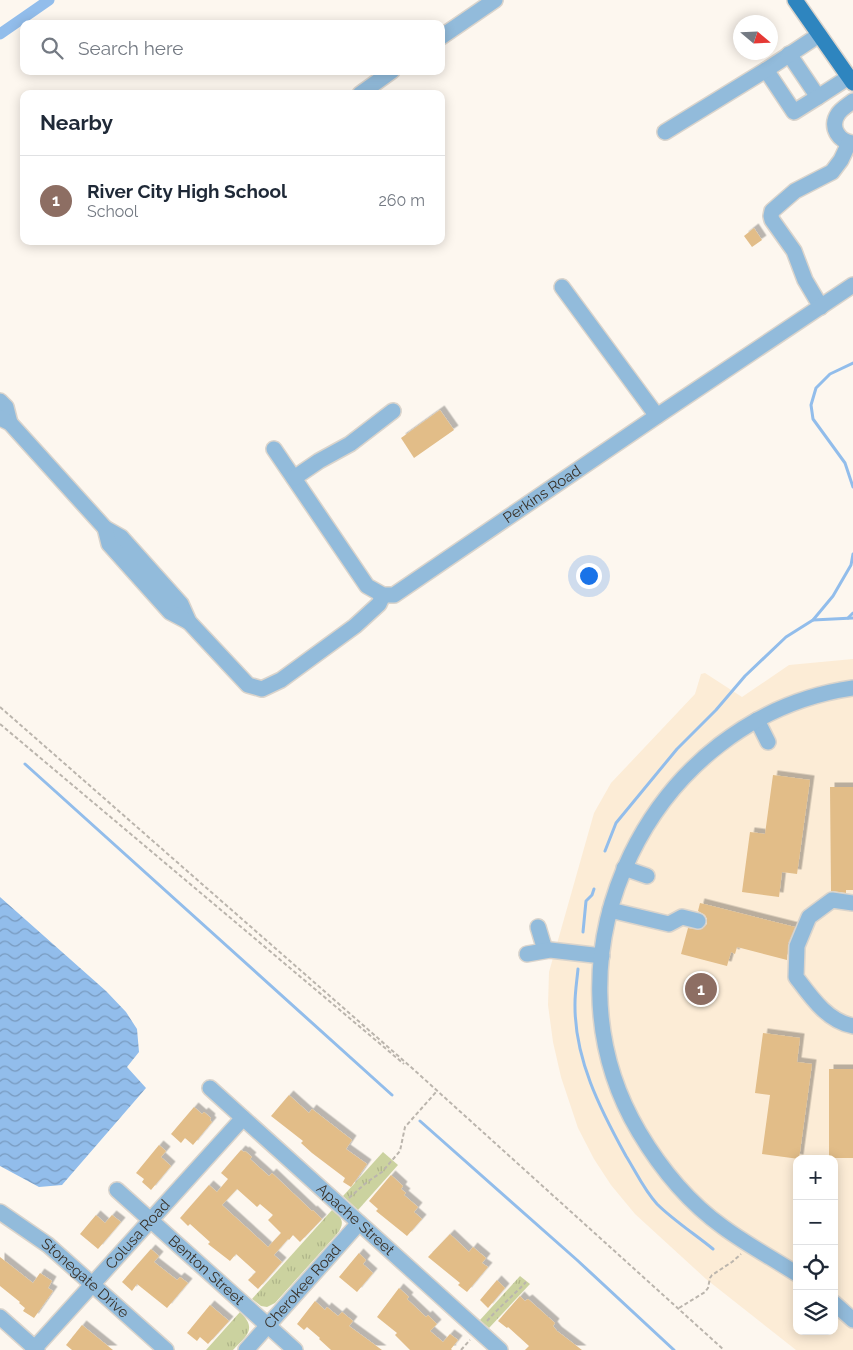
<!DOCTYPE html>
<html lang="en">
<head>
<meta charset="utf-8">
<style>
	body { margin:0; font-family:Raleway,sans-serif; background:#f2f2f3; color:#1f2937 }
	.controls { position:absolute; right:15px; bottom:15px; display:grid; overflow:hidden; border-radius:10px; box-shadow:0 2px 12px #0003 }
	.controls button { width:45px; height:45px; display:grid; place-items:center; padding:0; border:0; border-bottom:1px solid #e0e1e3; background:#fff; color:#1f2937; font:25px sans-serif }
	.compass { position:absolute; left:733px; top:15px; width:45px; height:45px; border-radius:50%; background:#fff; box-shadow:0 2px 12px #0003; rotate:109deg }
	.you { position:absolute; left:588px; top:575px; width:18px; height:18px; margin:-12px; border:4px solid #fff; border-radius:50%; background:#1a73e8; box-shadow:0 0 0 8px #1a73e833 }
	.badge { display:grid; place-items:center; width:32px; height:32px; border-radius:50%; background:#2563eb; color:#fff; font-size:16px; font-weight:700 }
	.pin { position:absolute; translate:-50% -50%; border:2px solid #fff; box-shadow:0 1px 5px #0006 }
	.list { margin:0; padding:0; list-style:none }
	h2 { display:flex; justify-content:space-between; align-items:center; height:65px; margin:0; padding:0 20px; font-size:21px }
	h2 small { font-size:16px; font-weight:400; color:#747a83 }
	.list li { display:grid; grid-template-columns:32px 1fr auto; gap:15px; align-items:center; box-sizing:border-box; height:90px; padding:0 20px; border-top:1px solid #e0e1e3 }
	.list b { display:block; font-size:19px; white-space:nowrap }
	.list p { margin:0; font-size:16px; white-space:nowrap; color:#747a83 }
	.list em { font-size:16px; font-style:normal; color:#747a83 }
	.icon { flex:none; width:28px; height:28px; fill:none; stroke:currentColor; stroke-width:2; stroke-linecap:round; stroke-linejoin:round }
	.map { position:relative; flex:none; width:853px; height:1350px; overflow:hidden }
	.search { position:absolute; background:#fff; box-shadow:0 2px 12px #0003; left:20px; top:20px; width:425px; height:55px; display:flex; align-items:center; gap:12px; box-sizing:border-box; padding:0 18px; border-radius:10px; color:#747a83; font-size:19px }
	.panel { position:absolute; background:#fff; box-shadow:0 2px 12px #0003; left:20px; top:90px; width:425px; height:155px; border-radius:10px }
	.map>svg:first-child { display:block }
	.built { fill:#fcecd6; fill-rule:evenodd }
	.park { fill:url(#park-tufts) }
	.water { fill:url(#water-waves) }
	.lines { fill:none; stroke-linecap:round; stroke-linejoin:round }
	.stream { stroke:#92bdeb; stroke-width:3 }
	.canal { stroke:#92bdeb; stroke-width:11 }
	.building { fill:#e2bd88; fill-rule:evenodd; filter:url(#shadow) }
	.minor-casing { stroke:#dad4cc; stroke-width:18 }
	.major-casing { stroke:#dad4cc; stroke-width:18 }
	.path { stroke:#bbb5ad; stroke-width:2; stroke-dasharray:4 2.5; stroke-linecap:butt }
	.minor { stroke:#92bbdb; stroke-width:15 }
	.major { stroke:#2e85bf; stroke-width:15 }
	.labels { text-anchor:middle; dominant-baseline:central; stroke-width:4; stroke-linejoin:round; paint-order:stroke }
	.street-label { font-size:15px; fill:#38322a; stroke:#fff }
</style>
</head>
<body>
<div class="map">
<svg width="853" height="1350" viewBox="0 0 853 1350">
	<defs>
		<pattern id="park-tufts" width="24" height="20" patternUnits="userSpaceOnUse" patternTransform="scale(1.25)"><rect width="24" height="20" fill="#cbd29f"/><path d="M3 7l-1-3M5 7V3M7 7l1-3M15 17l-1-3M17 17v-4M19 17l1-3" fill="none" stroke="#afb589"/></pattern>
		<pattern id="water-waves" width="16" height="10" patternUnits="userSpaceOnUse" patternTransform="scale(1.25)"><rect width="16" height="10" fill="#92bdeb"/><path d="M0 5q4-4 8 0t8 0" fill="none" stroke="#789abf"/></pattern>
		<filter id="shadow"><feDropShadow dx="4.5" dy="-4.5" stdDeviation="0" flood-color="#0004"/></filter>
	</defs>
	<rect width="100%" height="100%" fill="#fdf7ef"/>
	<path class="built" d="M853,659V1350H796L706,1279L635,1214L611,1185L594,1159L578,1128L561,1077L553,1042L548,1005L549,972L594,813L611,783L695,694L701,674L705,673L742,697L789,665ZM797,1159H834V1331H797Z"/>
	<g class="park">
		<path d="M383,1152L398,1165L358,1210L343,1196Z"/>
		<path d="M332,1210C343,1218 345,1223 337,1234L275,1303L267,1307L261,1306L252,1299Z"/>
		<path d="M520,1276L530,1284L489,1328L480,1320Z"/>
		<path d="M240,1312C258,1329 246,1336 233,1350H206Z"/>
	</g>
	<path class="water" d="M0,897L106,991L126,1012L137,1029L139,1052L127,1067L146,1088L62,1185L39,1187L0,1166Z"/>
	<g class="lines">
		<g class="stream">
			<path d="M853,363L830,374L816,388L811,405L813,419L845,463L853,487"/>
			<path d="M848,618L853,613"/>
			<path d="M813,620L853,618"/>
			<path d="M25,764L392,1095"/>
			<path d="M605,851L616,823L677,749L716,710L745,676L786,637L813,620L833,596L851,565L853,554"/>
			<path d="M583,932L586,901L592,895L594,889"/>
			<path d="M578,969C577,980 575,992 575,1003C574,1058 600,1109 626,1156C636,1172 644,1190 657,1204C673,1220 696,1235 713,1249"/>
			<path d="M420,1121L577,1260L674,1350"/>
		</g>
		<path class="canal" d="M0,34L49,0"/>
	</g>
	<g class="building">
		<path d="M754,228L762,240L752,247L744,236Z"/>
		<path d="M440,410L454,430L414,458L401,438Z"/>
		<path d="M773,775L810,780L797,874L782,872L779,897L742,892L750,832L765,834Z"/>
		<path d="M830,787H853V890H846V893L831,891Z"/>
		<path d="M700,903L795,927L788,943L787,960L737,947L735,954L731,952L727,966L681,954L688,928L700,930L704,928L707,924V919L705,915L698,911Z"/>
		<path d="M763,1033L800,1038L797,1062L812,1064L799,1159L762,1154L770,1095L755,1093Z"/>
		<rect x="829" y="1069" width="24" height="89"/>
		<path d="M289,1095L309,1113L312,1109L352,1140L346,1149L367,1164L351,1187L343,1182L345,1178L312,1153L301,1143L303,1141L271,1116Z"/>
		<path d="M194,1107L202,1114L204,1112L211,1118L210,1120L212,1122L193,1145L185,1138L181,1143L171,1134Z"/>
		<path d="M159,1145L166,1151L161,1157L171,1166L151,1190L142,1182L144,1179L136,1173Z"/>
		<path d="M241,1150L244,1152L245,1151L252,1157L250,1159L269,1176L272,1173L312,1211L313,1210L322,1219L300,1242L293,1235L289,1240L288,1239L274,1255L282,1262L258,1289L248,1280L256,1272L236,1254L230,1261L208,1244L210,1242L190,1224L188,1226L180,1218L209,1185L217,1192L228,1179L221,1173ZM237,1189L257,1207L260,1204L273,1215L268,1220L281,1233L268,1247L222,1205Z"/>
		<path d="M391,1175L403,1186L401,1189L406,1193L404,1195L418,1207L414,1212L422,1219L407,1236L376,1211L378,1209L369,1201Z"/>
		<path d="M96,1215L105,1223L112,1215L121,1222L98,1249L80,1234Z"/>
		<path d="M450,1234L469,1252L473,1247L486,1258L482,1263L488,1267L467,1292L458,1285L460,1283L428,1257Z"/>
		<path d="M151,1249L159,1256L154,1262L177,1280L180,1277L188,1283L167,1308L137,1284L132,1291L122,1282Z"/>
		<path d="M359,1253L366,1260L363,1264L373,1273L357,1292L339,1277Z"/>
		<path d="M0,1257L33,1283L40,1273L52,1281L48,1288L53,1291L34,1318L23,1311L25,1308L19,1303L20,1302L0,1286Z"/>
		<path d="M497,1280L505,1288L488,1308L480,1300Z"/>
		<path d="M399,1288L409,1297L407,1299L426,1317L428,1315L437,1324L430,1331L443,1342L450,1334L458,1340L451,1349L452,1350H410L395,1335L397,1333L377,1317Z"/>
		<path d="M520,1296L525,1301L528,1299L555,1323L553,1326L557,1331L582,1350H525L529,1346L508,1327L507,1328L498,1321Z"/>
		<path d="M315,1301L325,1310L327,1307L338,1316L342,1312L353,1321L349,1326L382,1350H331L319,1339L320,1338L307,1327L304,1330L297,1324Z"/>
		<path d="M210,1305L229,1321L208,1344L200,1337L197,1341L187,1333Z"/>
		<path d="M82,1325L113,1350H72L66,1345Z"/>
	</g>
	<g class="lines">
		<defs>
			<g id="minor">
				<path d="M441,37L495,0"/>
				<path d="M789,54L818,97L849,77"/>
				<path d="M766,70L794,112L818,97"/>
				<path d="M360,94L392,71"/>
				<path d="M853,101C848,105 841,109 838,114C829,127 839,142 853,143"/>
				<path d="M665,132L766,70L819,35"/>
				<path d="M562,287L657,416"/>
				<path d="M821,307L805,280L794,251L772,220L771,216L772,211L795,191L832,172L841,160L849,143"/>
				<path d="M0,401L6,407L10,423"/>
				<path d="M0,418L10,423L105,528L121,537L181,604L189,622L248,685L262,689L281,680L355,626L379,604L383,595"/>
				<path id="s1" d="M274,449L367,586L383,595H394L657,416L853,285"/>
				<path d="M294,478L319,461L350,444L393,411"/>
				<path d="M105,528L109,544L170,612L189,622"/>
				<path d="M757,720L768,742"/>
				<path d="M624,868L647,876"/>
				<path d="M853,903L832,900L809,917L797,946L796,977C811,997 827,1021 853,1026"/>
				<path d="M610,910L669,924L682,917L698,921"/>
				<path d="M538,927L545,950"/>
				<path d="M527,954L550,950L602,956"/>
				<path id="s2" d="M210,1088L500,1350"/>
				<path id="s3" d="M117,1190L295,1350"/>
				<path id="s4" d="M0,1212L48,1245L166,1350"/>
				<path d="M797,1274C772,1258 746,1244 723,1227C688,1202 661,1169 639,1132C534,955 651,717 853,688"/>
				<path d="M834,1303L853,1320"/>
				<path d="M0,1317L37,1350"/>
				<path id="s5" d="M33,1350L243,1118"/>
				<path id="s6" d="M246,1350L359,1223"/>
			</g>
			<path id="major" d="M795,0L853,83"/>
		</defs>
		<use href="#minor" class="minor-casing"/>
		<use href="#major" class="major-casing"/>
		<g class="path">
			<path d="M0,707L412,1068L724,1350"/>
			<path d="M0,724L404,1064"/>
			<path d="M349,1198L367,1182L382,1172L400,1151L405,1127L437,1091"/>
			<path d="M679,1308L705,1292L708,1288L710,1278L712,1275L732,1262L741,1254"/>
			<path d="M487,1321C499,1307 513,1296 526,1282"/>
			<path d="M461,1350L470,1340"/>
		</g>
		<use href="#minor" class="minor"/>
		<use href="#major" class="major"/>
	</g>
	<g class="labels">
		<g class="street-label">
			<text stroke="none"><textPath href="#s1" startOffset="374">Perkins Road</textPath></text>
			<text stroke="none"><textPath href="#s2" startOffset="196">Apache Street</textPath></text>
			<text stroke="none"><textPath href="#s5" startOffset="156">Colusa Road</textPath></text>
			<text stroke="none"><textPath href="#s3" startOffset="120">Benton Street</textPath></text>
			<text stroke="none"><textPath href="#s4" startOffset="108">Stonegate Drive</textPath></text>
			<text stroke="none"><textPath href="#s6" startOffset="85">Cherokee Road</textPath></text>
		</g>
	</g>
</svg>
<div class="controls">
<button>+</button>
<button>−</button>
<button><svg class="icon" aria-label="locate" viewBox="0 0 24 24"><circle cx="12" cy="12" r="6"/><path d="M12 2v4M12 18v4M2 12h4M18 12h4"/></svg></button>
<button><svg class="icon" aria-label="layers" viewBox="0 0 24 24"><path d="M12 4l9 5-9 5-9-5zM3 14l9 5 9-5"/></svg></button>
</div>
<svg class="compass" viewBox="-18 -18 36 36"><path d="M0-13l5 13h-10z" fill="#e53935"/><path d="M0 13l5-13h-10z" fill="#747a83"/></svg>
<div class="you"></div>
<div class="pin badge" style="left:701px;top:989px;background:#8d6e63">1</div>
<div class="search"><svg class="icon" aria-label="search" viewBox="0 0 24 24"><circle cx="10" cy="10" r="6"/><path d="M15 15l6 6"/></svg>Search here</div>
<section class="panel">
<h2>Nearby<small></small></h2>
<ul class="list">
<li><span class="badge" style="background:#8d6e63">1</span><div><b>River City High School</b><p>School</p></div><em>260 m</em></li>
</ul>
</section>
</div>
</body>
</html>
